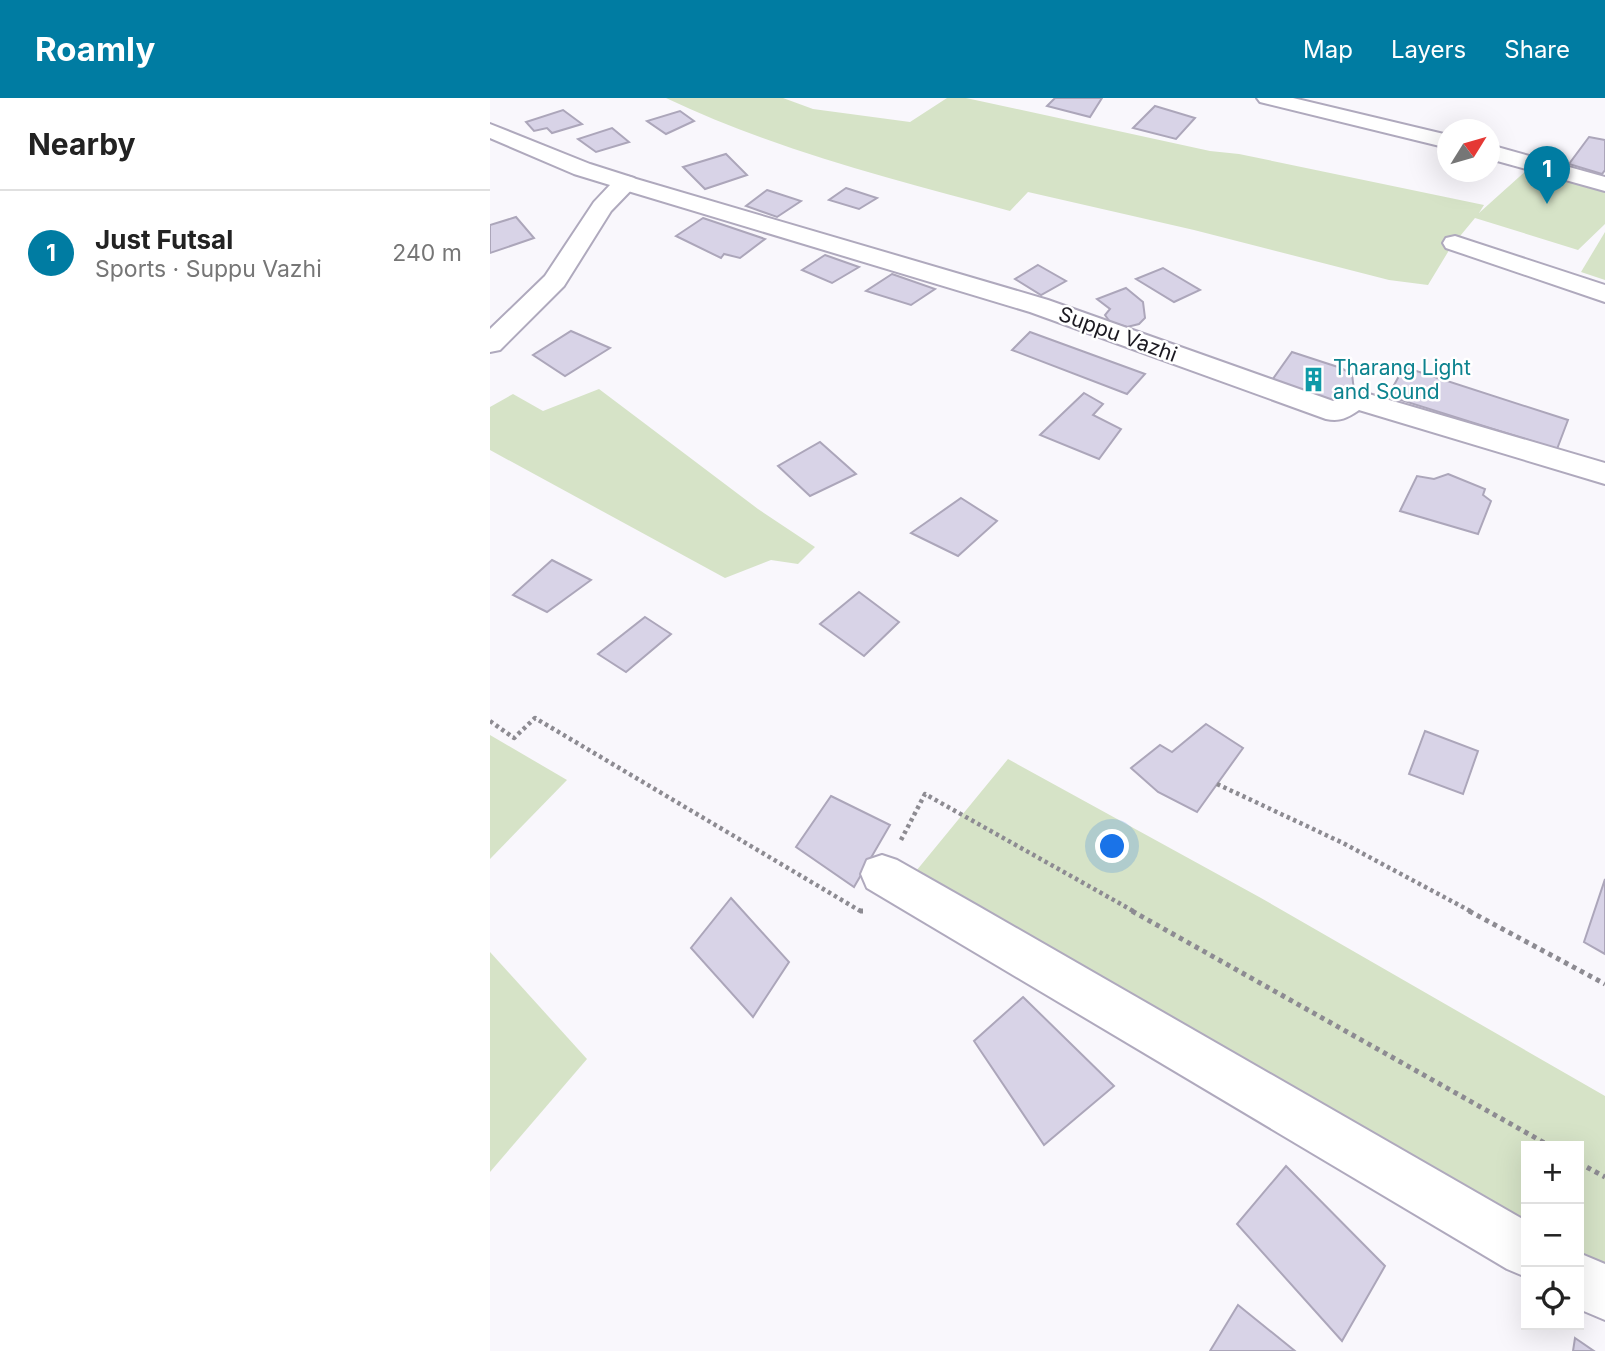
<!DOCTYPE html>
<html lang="en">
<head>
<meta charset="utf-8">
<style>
	body { margin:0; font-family:Inter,sans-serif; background:#f6f6f6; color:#222 }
	.controls { position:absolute; right:21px; bottom:21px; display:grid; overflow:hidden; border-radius:0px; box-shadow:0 7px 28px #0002 }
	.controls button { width:63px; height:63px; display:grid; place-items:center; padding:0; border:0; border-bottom:2px solid #e0e0e0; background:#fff; color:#222; font:35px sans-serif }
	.compass { position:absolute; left:947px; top:21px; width:63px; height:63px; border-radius:50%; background:#fff; box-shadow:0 7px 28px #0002; rotate:53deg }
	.you { position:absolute; left:623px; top:749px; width:24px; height:24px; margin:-18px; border:5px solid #fff; border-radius:50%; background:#1a73e8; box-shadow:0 0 0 10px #1a73e833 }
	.badge { display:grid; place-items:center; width:46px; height:46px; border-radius:50%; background:#007ca2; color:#fff; font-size:23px; font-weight:700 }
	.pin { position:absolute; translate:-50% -58px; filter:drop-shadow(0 2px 4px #0008) }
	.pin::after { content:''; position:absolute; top:37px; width:24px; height:21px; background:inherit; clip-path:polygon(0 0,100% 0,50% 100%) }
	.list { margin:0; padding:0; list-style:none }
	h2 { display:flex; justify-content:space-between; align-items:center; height:91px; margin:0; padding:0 28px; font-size:30px }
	h2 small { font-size:23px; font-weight:400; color:#767676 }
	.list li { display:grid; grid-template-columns:46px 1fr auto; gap:21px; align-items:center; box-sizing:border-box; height:126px; padding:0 28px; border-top:2px solid #e0e0e0 }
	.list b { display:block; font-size:26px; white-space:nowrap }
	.list p { margin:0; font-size:23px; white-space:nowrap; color:#767676 }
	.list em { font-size:23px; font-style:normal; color:#767676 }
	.icon { flex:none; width:38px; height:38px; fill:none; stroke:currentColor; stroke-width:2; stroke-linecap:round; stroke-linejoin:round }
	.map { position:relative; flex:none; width:1115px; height:1253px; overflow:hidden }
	header { display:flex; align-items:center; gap:42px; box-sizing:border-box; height:98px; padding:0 35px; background:#007ca2; color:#fff }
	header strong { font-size:33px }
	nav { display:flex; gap:38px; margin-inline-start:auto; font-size:24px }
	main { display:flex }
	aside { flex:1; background:#fff }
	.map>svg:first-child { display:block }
	.green { fill:#d6e3c7 }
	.building { fill:#d8d3e7; stroke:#aca6ba; stroke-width:2 }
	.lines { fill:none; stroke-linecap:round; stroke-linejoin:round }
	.minor-casing { stroke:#afa9bd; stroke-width:4 }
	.tertiary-casing { stroke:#afa9bd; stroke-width:4 }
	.path-far1 { stroke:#8d8b92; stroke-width:4.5; stroke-dasharray:3.5 3.5; stroke-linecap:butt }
	.path { stroke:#8d8b92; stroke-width:5; stroke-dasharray:4.5 4.5; stroke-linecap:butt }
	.minor { fill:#fff; fill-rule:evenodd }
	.tertiary { fill:#fff; fill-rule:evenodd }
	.labels { text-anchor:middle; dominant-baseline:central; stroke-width:5; stroke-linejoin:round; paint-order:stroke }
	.far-street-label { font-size:21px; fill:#1b1921; stroke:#fff }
	.far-culture-label { font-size:21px; fill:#0d838f; stroke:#fff; text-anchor:start }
</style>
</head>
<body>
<header>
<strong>Roamly</strong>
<nav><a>Map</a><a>Layers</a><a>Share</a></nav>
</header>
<main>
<aside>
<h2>Nearby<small></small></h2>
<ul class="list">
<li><span class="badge">1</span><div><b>Just Futsal</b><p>Sports · Suppu Vazhi</p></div><em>240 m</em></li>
</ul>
</aside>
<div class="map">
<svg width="1115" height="1253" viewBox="0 0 1115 1253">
	<rect width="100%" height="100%" fill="#f9f7fc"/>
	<g class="green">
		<path d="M176,0H293L323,11L420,24L457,0H476L720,53L749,56L994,107L989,115L1038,71L1115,93V126L1088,152L985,120L961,149L938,187L899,182L704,132L538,94L520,113C404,82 285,52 176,0Z"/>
		<path d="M1115,134V182L1091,174Z"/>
		<path d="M109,291L268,411L325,449L308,466L281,462L235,480L0,352V309L23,296L53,313Z"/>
		<path d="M0,637L77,682L0,761Z"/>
		<path d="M518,661L771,800L1115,998V1180L1089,1166V1048H1036V1139L980,1111L422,778Z"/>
		<path d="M0,854L97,961L0,1074Z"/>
	</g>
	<g class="building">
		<path d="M565,0H612L600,19L557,8Z"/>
		<path d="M665,8L705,20L686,41L643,30Z"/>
		<path d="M73,12L92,26L62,35L57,30L44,33L36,24Z"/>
		<path d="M190,13L204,23L176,36L157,23Z"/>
		<path d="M122,30L139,44L106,54L88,41Z"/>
		<path d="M1099,39L1115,42V72L1112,76L1079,66Z"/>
		<path d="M236,56L257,77L215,91L193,69Z"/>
		<path d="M356,90L387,100L369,111L339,102Z"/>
		<path d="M277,92L311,103L287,119L256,108Z"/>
		<path d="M26,119L44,140L0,155V127Z"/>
		<path d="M213,120L275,141L250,160L234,156L231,160L186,138Z"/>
		<path d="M335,157L369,169L342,185L312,172Z"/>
		<path d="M548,167L576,183L551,197L525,181Z"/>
		<path d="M673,170L710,192L684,204L646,181Z"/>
		<path d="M402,176L445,191L421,207L376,193Z"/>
		<path d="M636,190L653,204L655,220L649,226L637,229L620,224L615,217L620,211L607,201Z"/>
		<path d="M81,233L120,250L75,278L43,257Z"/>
		<path d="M540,234L655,276L637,296L522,252Z"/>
		<path d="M802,254L851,270L862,276L865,301L846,314L780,285Z"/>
		<path d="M914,269L1078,322L1067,351L898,298Z"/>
		<path d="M594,295L613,306L603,317L631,331L609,361L550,337Z"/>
		<path d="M330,344L366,376L320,398L288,368Z"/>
		<path d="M958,376L995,391L993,397L1001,403L988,436L910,413L927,378L944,381Z"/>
		<path d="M471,400L507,423L468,458L421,435Z"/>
		<path d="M62,462L101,482L57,514L23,497Z"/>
		<path d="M369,494L409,524L374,558L330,526Z"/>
		<path d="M155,519L181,536L136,574L108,556Z"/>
		<path d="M716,626L753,650L707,714L668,694L641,670L670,647L682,654Z"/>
		<path d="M935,633L988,653L973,696L919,676Z"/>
		<path d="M341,698L400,727L364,789L306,749Z"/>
		<path d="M1115,781V856L1094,844Z"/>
		<path d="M241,800L299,864L263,919L201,850Z"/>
		<path d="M533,899L624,988L554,1047L484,943Z"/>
		<path d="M796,1068L895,1168L852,1243L747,1126Z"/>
		<path d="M748,1207L805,1253H720Z"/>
		<path d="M1085,1240L1104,1253H1083Z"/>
	</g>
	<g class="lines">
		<defs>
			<g id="minor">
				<path d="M767,0H803L958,37V50L770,4Z"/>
				<path d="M1000,47L1115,79V93L1000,61Z"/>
				<path d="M136,78L558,202L843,303L865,292L1115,365V386L869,312C857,320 850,324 836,321L540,214L128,90L124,85L128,80Z"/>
				<path d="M965,138L1115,187V204L956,150L953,145L956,140Z"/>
				<path d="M392,757L407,762L488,808L1036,1123V1179L1017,1171L377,790L371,776L377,762Z"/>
				<path d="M1089,1155L1115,1166V1222L1089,1211Z"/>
			</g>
			<path id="tertiary" d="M0,26L100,66L144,80L148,85L121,113L74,188L10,252L0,254V231L55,178L104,104L120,87L84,76L0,40Z"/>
		</defs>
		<use href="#minor" class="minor-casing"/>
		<use href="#tertiary" class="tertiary-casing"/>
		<g class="path-far1">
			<path d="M0,623L24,640L45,620L372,814L373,812"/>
			<path d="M727,686L853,745L982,814"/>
			<path d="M411,742L435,696L645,814"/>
		</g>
		<g class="path">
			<path d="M370,813H373"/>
			<path d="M642,813L1060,1048"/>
			<path d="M979,813L1115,886"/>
			<path d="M1089,1065L1115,1079"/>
		</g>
		<use href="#minor" class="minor"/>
		<use href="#tertiary" class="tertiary"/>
	</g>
	<defs>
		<symbol id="building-bare" viewBox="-9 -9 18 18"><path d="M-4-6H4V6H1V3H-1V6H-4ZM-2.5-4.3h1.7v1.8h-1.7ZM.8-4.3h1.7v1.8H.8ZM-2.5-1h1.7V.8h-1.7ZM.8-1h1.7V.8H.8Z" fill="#0f9aa8" stroke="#fff" stroke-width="2.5" paint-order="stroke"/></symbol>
	</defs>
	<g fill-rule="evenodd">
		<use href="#building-bare" x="806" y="264" width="35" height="35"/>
	</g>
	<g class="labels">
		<g class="far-street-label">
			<text transform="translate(628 236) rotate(20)">Suppu Vazhi</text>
		</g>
		<g class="far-culture-label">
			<text x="843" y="269">Tharang Light<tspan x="843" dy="24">and Sound</tspan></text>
		</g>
	</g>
</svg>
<div class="controls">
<button>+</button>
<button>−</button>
<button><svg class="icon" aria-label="locate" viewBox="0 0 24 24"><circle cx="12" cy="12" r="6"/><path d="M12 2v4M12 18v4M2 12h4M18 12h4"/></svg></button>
</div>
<svg class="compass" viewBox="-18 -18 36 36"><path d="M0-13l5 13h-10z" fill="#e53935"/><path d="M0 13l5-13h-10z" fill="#767676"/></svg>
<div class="you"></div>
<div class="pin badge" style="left:1057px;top:106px">1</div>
</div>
</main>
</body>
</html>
